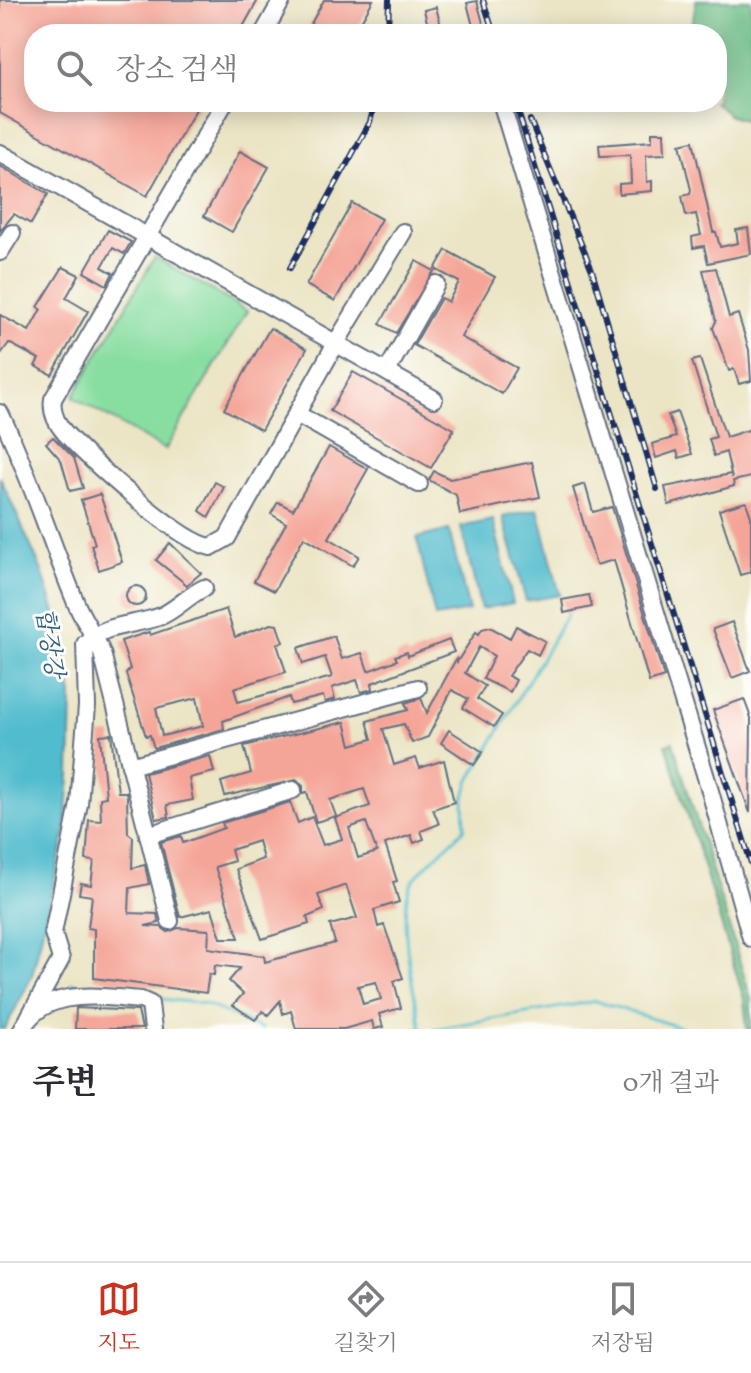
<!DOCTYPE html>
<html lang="ko">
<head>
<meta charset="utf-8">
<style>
	body { margin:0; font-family:Vollkorn,"Noto Serif KR",serif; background:#f2f2f3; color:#2b2b33 }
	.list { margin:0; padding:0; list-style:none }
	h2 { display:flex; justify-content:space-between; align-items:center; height:104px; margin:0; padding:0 32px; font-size:34px }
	h2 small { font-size:26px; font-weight:400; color:#7c7c81 }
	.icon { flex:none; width:44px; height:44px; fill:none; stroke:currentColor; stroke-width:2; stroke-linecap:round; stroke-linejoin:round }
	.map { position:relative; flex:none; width:751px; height:1029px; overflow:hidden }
	.search { position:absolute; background:#fff; box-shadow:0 4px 20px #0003; left:24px; right:24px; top:24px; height:88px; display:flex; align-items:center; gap:20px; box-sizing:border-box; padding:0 28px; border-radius:32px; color:#7c7c81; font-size:30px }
	.sheet { height:232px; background:#fff }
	nav { display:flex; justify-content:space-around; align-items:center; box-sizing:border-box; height:112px; border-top:2px solid #e1e1e2; background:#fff; font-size:22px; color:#7c7c81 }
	nav a { display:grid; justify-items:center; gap:4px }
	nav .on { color:#c8321e }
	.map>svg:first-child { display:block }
	.green { fill:#88dea1; stroke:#528680; stroke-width:2 }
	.forest { fill:#6ebd87; stroke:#447672; stroke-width:2 }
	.water { fill:#51bccd; stroke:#367696; stroke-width:2 }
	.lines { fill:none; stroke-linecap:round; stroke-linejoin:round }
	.stream { stroke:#51bccd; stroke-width:3 }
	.building { fill:#f5a598; fill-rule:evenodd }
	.minor-casing { stroke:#646f82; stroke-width:20 }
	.minor { stroke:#fff; stroke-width:16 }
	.rail-casing { stroke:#1b2f5e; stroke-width:6 }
	.rail { stroke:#fdfcf7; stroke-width:3; stroke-dasharray:9; stroke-linecap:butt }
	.labels { text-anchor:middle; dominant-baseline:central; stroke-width:6; stroke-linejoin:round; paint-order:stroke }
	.water-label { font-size:24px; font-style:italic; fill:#2e6085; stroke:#fdfcf7 }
</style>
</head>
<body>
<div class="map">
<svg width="751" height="1029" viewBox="0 0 751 1029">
	<rect width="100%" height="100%" fill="#fdfcf7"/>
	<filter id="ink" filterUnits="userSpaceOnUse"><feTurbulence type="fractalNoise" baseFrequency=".0125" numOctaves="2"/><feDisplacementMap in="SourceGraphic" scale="16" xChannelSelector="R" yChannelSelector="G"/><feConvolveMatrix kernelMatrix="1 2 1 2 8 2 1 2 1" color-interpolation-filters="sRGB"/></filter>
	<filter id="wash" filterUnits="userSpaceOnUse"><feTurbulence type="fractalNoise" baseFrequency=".006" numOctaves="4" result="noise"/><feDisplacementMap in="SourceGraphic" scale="32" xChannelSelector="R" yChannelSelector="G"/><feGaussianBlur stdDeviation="1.8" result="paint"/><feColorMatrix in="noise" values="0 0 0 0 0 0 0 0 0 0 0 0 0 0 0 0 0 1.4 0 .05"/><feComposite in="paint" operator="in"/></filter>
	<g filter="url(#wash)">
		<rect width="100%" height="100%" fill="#ebe5c5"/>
		<path class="green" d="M155,257L247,311L165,450L73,397Z"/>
		<g class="forest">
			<path d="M696,0H751V122L730,116L714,102H717V34H691Z"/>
			<path d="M673,742L751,999V1029H747L744,999L666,744Z"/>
		</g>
		<g class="water">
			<path d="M0,477L42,571L62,635L72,695L70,776L65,835L32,976L5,1029H0Z"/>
			<path d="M538,509L560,595L526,601L503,517Z"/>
			<path d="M493,520L513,603L481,609L461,527Z"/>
			<path d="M449,530L469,611L435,617L417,538Z"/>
		</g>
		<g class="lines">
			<g class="stream">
				<path d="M72,983L91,989"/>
				<path d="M154,998L206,1004L262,1029"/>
				<path d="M421,1029C415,995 394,910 413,881C427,861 449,846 465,828L464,800L469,782L567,615"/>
				<path d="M434,1029L596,1001L685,1029"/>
			</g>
		</g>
		<g id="blocks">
			<g class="building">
				<path d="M0,0H258L239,34H34V102H200L147,196L0,113Z"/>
				<path d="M324,0H373L354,34H305Z"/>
				<path d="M477,1L486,34H475L467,3Z"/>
				<path d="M436,7L443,34H430L424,10Z"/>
				<path d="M652,132H664L665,154L646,155L647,182L652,181V191L619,194V184L631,183L630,155L600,156L599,145L652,141Z"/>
				<path d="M693,141L713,232H716L720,247L738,243L736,230L748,228L751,254L708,263L704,246L693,248L692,237L701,235L696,214L686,216L682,196L690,194L691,190L680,144Z"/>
				<path d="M240,151L269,167L232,232L204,216Z"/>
				<path d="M0,166L48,194L31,224L14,214L0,231Z"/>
				<path d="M352,203L381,219L335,301L306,285Z"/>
				<path d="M108,230L131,242L124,254L113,248L102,267L113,273L107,285L84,272Z"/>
				<path d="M446,250L495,277L461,337L517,368L502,394L414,345L441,298L448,302L459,282L435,269Z"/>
				<path d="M416,261L434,271L396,333L380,324Z"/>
				<path d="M63,267L79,275L66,298L88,311L52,375L35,366L39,359L9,343L0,355V315L29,331L41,309L38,307Z"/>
				<path d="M716,268L729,317L738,314L749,350L751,381L739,384L734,369L729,371L713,328L716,321L703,270Z"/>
				<path d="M270,328L307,349L261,430L224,409Z"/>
				<path d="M700,359L726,437L751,429V477L733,481L734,486L669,505L665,487L731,474L732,478L726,452L714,456L709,439L716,437L692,361Z"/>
				<path d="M353,372L454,429L431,468L330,411Z"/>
				<path d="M677,412L692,454L679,458L677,451L656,458L652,444L676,437L668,415Z"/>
				<path d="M53,437L74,458L83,488L70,491L61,460L46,443Z"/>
				<path d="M329,447L368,469L329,538L359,556L353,566L304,537L274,591L254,581L286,523L271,514L278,502L293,510Z"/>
				<path d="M532,462L540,497L460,514L456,495L429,480L434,471L450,479Z"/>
				<path d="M215,482L224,487L209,517L200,511Z"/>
				<path d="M585,484L593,512L612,507L664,677L649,682L614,560L596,565L573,488Z"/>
				<path d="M100,494L122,562L99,570L91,545L95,544L81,500Z"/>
				<path d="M746,502L751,517V572L740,575L719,510Z"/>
				<path d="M170,543L201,573L187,585L156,560Z"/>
				<circle cx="136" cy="596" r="10"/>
				<path d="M589,595L592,607L564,613L562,600Z"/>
				<path d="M226,609L235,637L271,624L277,625L283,642L277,644L286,672L234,688L238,702L332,677L325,657L303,664L298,648L334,636L342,659L362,653L368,671L397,660L395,656L407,652L408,656L449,640L454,652L372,683L373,689L361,692L357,680L332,688L335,699L325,702L323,696L291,704L289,697L223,721L224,729L154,748L150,735L146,736L126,674L130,669L121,641L149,632L150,635ZM197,698L203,726L162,736L156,708Z"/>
				<path d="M732,622L750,671L732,678L713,629Z"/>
				<path d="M516,626L545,641L538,655L527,649L508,676L516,680L510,692L483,679L494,656L479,647L465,673L485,686L477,699L502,715L494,727L463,708L468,699L452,690L428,737L412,743L404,724L383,729L394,765L416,758L420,768L444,760L454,802L433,809L439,824L421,831L424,839L414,843L411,835L385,844L397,881L393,882L399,902L374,910L378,927L384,925L403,978L394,981L401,1008L379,1014L383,1027L374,1029L372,1021L344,1029H296L291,1011L283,1014L280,1001L268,1015L263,1011L255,1020L233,1005L243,994L229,981L240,968L215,965L214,975L209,974L206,993L94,978V929L88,928L92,896L79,894L81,883L91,885L94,861L86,860L89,820L101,821L100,798L106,797L100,735L111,734L118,792H126L127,797L128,833L133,837L132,868L145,865L149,884L130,888L129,913L157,914L159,923L145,926L161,927L168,932L178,928L209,930L208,948L264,956L265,962L335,943L330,925L357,918L346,885L318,895L324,910L307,917L309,924L262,939L236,869L263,859L258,841L231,850L234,861L215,867L239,938H221L212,909L180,917L161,842L181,836L183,843L224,828L222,823L290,802L298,823L312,817L323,845L342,839L335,818L370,806L364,789L330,800L336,816L316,822L307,792L303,793V786L296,780L225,796L221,782L251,773L244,746L345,722L351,745L372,739L367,721L408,710L405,703L421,698L427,713L456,659L457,662L476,632L479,634L482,629L490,627L510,638ZM366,822L377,852L358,858L349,828ZM376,982L381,999L363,1004L358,986Z"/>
				<path d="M744,699L751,718L750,813L713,710Z"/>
				<path d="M449,730L483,752L474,765L441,743Z"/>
				<path d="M210,756L214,772L189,778L193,800L167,805L169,817L156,819L145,773Z"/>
				<path d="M76,1008L138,1011L142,1029H75Z"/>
			</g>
		</g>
	</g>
	<g filter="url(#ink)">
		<use href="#blocks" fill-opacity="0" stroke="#646f82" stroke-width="2"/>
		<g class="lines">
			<defs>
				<g id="minor">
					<path d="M263,34L282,0"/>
					<path d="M225,102L53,399C51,412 56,423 65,433C89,459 179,542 211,547L227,538L336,343L403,232"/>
					<path d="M502,105L708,784L751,938"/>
					<path d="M0,153L434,399"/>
					<path d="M0,252L12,233"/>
					<path d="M387,371L436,284"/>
					<path d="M0,413C30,475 50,540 76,603C83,621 95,635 102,653L170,921"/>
					<path d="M297,414L419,484"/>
					<path d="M130,766L418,688"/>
					<path d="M148,835L293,790"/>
					<path d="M29,1017L61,959L53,933L79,804L87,706L85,644C103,623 136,626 161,616C174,611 189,595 204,588"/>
					<path d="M22,1029C45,986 101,997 141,1000L150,1004L153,1029"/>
				</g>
			</defs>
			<use href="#minor" class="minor-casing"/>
			<use href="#minor" class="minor"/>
			<defs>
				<g id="rail">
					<path d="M483,0L494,34"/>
					<path d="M388,34L389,0"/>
					<path d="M515,102L751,863"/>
					<path d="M530,120L592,270L657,489"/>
					<path d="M290,268L370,122L375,102"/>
				</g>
			</defs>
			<use href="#rail" class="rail-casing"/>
			<use href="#rail" class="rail"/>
		</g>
	</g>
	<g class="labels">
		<g class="water-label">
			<text transform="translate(48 643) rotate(81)">합장강</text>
		</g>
	</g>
</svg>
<div class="search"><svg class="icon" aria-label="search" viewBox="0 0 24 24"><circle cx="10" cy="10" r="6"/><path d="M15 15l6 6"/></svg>장소 검색</div>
</div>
<section class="sheet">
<h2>주변<small>0개 결과</small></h2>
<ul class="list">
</ul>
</section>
<nav>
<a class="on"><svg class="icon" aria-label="map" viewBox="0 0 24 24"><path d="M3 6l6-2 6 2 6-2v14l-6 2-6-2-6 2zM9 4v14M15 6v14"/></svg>지도</a>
<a><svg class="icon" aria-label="directions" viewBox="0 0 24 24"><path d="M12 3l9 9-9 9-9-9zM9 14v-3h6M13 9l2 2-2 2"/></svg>길찾기</a>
<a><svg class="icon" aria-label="saved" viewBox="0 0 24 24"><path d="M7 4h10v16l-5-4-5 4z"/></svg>저장됨</a>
</nav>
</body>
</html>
